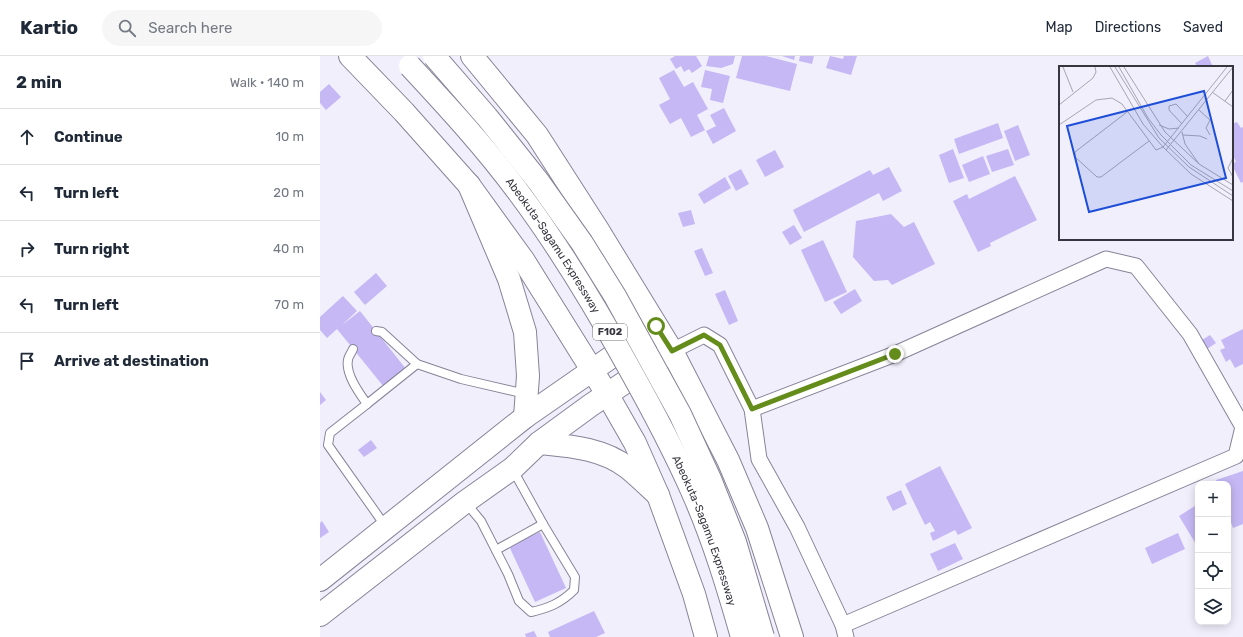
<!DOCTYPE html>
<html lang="en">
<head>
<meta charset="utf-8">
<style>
	body { margin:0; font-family:Rubik,sans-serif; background:#f6f6f7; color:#1f2937 }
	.controls { position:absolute; right:12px; bottom:12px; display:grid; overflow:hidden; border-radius:8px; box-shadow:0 2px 10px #0003 }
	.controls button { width:36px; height:36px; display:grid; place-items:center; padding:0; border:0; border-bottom:1px solid #e0e1e3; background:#fff; color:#1f2937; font:20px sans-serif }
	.stop { position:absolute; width:12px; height:12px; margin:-9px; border:3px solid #648c1a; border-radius:50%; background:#fff }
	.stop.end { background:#648c1a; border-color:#fff; box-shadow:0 1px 4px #0008 }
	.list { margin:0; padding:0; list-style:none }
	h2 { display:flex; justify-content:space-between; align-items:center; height:52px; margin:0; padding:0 16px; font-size:17px }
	h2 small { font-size:13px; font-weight:400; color:#747a83 }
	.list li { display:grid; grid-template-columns:26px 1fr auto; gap:12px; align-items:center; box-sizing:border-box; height:56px; padding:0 16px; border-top:1px solid #e0e1e3 }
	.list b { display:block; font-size:15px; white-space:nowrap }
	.list em { font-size:13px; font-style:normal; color:#747a83 }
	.icon { flex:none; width:22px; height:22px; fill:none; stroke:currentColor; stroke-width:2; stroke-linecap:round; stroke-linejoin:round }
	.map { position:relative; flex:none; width:923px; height:581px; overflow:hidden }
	header { display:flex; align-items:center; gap:24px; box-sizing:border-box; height:56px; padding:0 20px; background:#fff; border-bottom:1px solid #e0e1e3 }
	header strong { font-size:19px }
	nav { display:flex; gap:22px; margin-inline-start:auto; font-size:14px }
	.search { width:280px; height:36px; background:#f6f6f7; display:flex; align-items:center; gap:10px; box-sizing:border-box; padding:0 14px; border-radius:22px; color:#747a83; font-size:15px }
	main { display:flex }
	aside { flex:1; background:#fff }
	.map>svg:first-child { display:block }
	.building { fill:#c5b8f4 }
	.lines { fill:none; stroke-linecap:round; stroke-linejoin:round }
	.lane-casing { stroke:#888397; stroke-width:10 }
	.street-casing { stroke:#888397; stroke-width:17 }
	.primary-casing { stroke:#888397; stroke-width:24 }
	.highway-casing { stroke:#888397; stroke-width:24 }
	.lane { stroke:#fff; stroke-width:8 }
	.street { stroke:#fff; stroke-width:15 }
	.primary { stroke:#fff; stroke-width:22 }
	.highway { stroke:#fff; stroke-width:22 }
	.highway-bridge-casing { stroke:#888397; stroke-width:24; stroke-linecap:butt }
	.highway-bridge { stroke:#fff; stroke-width:22 }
	.route { stroke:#648c1a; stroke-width:5 }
	.labels { text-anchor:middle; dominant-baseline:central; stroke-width:4; stroke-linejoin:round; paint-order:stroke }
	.shield { fill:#fff; stroke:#737277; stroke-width:1 }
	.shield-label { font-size:10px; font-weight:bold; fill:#37353d }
	.street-label { font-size:11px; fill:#37353d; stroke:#fff }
	.inset-road { fill:none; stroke:#a7a5b0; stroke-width:1 }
	.view { fill:#1d4ed8; fill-opacity:0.15; stroke:#1d4ed8; stroke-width:2 }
	.inset-edge { fill:none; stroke:#37353d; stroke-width:2 }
</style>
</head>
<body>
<header>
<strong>Kartio</strong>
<div class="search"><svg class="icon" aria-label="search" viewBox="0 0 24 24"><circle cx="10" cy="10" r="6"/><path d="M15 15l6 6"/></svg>Search here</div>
<nav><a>Map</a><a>Directions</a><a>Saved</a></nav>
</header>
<main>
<aside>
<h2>2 min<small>Walk · 140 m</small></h2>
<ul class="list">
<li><svg class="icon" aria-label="ahead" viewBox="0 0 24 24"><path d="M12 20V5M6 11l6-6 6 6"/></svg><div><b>Continue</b></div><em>10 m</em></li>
<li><svg class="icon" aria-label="left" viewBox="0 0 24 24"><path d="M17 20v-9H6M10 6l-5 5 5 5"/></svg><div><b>Turn left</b></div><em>20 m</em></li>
<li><svg class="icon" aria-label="right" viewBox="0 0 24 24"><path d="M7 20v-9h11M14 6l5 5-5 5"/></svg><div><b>Turn right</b></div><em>40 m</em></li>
<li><svg class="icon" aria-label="left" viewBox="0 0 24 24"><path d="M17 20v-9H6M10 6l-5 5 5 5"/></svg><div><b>Turn left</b></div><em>70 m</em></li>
<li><svg class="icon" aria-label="arrive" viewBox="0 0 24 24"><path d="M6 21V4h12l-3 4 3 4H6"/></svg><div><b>Arrive at destination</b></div></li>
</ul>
</aside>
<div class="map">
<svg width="923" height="581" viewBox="0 0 923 581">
	<rect width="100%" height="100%" fill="#f2effd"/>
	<g class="building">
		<path d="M355,0H376L382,10L372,17L369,13L364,16L361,10L356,13L350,3Z"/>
		<path d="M389,0H415L413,8L401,12L386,10Z"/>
		<path d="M422,0H446L477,8L470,35L416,22Z"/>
		<path d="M462,0H475L474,4Z"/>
		<path d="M480,0H494L492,8L479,5Z"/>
		<path d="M510,0L523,3L524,0H537L531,19L506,12Z"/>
		<path d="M888,0L893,11H878L875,7Z"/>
		<path d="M354,14L364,31L373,26L388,53L377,59L385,74L371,81L361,62L350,68L339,49L350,43L339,22Z"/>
		<path d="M385,14L410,20L403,47L390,44L392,33L381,31Z"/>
		<path d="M9,28L21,41L6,54L0,47V36Z"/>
		<path d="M404,52L416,75L393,88L386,75L396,70L390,59Z"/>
		<path d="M917,66L921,72L923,71V126L921,127L912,109V107L916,106L912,97V68Z"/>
		<path d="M678,67L683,82L639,98L634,83Z"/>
		<path d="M698,69L710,99L695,105L684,75Z"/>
		<path d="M633,93L644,122L629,127L619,99Z"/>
		<path d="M688,93L694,109L672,116L666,100Z"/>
		<path d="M455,94L464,111L445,121L436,104Z"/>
		<path d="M663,100L670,118L649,126L642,109Z"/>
		<path d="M569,111L582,135L563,145L559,137L484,176L473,154L550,114L553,119Z"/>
		<path d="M421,113L429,128L416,135L408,120Z"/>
		<path d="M695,120L717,164L670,187L671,190L658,196L633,145L647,138L649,143Z"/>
		<path d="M405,121L411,132L384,148L378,138Z"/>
		<path d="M371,154L375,168L363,171L358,157Z"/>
		<path d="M571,158L584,171L594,166L615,208L572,229L568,224L554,225L533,201L536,165Z"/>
		<path d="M474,169L482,182L470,189L462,176Z"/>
		<path d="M503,184L527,236L505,246L481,194Z"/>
		<path d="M382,192L393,217L385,220L374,195Z"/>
		<path d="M56,217L67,230L45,249L34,236Z"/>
		<path d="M535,233L542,245L521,258L513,246Z"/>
		<path d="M405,234L418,265L409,269L395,238Z"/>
		<path d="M23,240L37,255L22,269L40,255L86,313L64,331L17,273L7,282L0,274V261Z"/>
		<path d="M923,273V308L915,312L910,303L906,306L900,294L905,292L901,284Z"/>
		<path d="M890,279L896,287L887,293L882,284Z"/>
		<path d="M0,336L6,344L0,349Z"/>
		<path d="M51,384L57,392L44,401L38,394Z"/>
		<path d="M620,410L652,472L638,479L635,474L613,485L610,477L615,475L610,466L605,469L585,428Z"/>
		<path d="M923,415V468L913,472L908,458V428H898L896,424Z"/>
		<path d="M581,434L587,448L573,455L566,441Z"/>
		<path d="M878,448V489L877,490L859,460Z"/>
		<path d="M2,465L9,476L0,482V467Z"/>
		<path d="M220,476L246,532L215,546L189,490Z"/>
		<path d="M858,477L865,493L832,508L825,492Z"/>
		<path d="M635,487L643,503L618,515L610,498Z"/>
		<path d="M274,555L285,577L276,581H230L228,576Z"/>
		<path d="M214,575L217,581H206L205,578Z"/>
	</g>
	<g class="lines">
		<defs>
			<g id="lane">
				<path d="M56,275L62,276L97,308L141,323L206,338"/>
				<path d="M33,293C32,296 28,301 28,304C25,318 40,338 47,348L10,377L8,389L66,471"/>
				<path d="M47,348L97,308"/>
				<path d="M146,447L161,465L188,518L199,545L211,556C229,552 241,547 254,534L255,521L223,468L193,414"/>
				<path d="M176,494L223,468"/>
			</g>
			<g id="street">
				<path d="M352,295L384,279L400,289L432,353L439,403L477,471L523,569L526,581"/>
				<path d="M432,353L575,298L786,203L816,210L870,278L923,371L916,400L523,569"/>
			</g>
			<g id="primary">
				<path d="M30,0L84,56L149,129L204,205L287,338L315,387L338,439L374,538L386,581"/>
				<path d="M152,0L217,79L278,174L352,295L408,404L437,472L472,581"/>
			</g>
			<g id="highway">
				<path d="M149,129L189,223L205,276L208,320L205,361"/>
				<path d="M219,387C249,390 283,392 308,412C318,420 328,430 338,439"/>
				<path d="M0,524L205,361L336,270"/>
				<path d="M0,559L145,446L193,412L219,387L271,349L352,295"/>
			</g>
		</defs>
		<use href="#lane" class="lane-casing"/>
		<use href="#street" class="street-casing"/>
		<use href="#primary" class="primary-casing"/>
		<use href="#highway" class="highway-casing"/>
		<use href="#lane" class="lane"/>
		<use href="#street" class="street"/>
		<use href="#primary" class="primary"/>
		<use href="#highway" class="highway"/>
		<defs>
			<g id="highway-bridge">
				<path d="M114,0L167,61L218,125L262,187L295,240L360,358L390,423L415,486L443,581"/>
				<path id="s1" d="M90,10C128,51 166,92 199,137C240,192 275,250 308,310C331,351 353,392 372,435C393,482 408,532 422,581"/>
			</g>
		</defs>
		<use href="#highway-bridge" class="highway-bridge-casing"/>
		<use href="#highway-bridge" class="highway-bridge"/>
	</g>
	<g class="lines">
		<path class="route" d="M336,270L352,295L384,279L400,289L432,353L575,298"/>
	</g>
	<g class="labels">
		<rect class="shield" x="273" y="268" width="34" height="16" rx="3"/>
		<g class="shield-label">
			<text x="290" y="276">F102</text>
		</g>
		<g class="street-label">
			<text stroke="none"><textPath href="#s1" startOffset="230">Abeokuta-Sagamu Expressway</textPath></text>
			<text stroke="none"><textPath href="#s1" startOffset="554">Abeokuta-Sagamu Expressway</textPath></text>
		</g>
	</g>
	<g transform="translate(739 10)">
		<rect width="174" height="174" fill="#f2effd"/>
		<path class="inset-road" d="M4,1L14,26M51,1L84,58L104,81L132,108L174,135M56,1L100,72L130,101L174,130M60,1L89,52L102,69L132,99L174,125M65,1L106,66L140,98L174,119M153,26L174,41M166,35L174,24M0,39L34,12L37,6L36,1M140,44L151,54L147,62L151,69M68,46L16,86V91L38,111H42L90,75M123,58L110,44V40L117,38L129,51M0,59L37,34L53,32L63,38L97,84L104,81M100,59L110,63L120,62M123,66L126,78L140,98M124,69L141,70L148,73M104,81L168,1M107,84L174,1M174,92L169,102L174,111"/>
		<path class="view" d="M145,25L167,112L30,146L8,60Z"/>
		<rect width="174" height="174" class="inset-edge"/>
	</g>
</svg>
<div class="controls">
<button>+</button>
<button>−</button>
<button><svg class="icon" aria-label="locate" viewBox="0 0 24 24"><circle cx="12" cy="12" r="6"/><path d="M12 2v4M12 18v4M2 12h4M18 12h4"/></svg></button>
<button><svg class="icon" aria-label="layers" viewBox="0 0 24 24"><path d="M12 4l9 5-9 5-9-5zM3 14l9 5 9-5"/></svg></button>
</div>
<div class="stop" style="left:336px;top:270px"></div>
<div class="stop end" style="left:575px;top:298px"></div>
</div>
</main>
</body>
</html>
